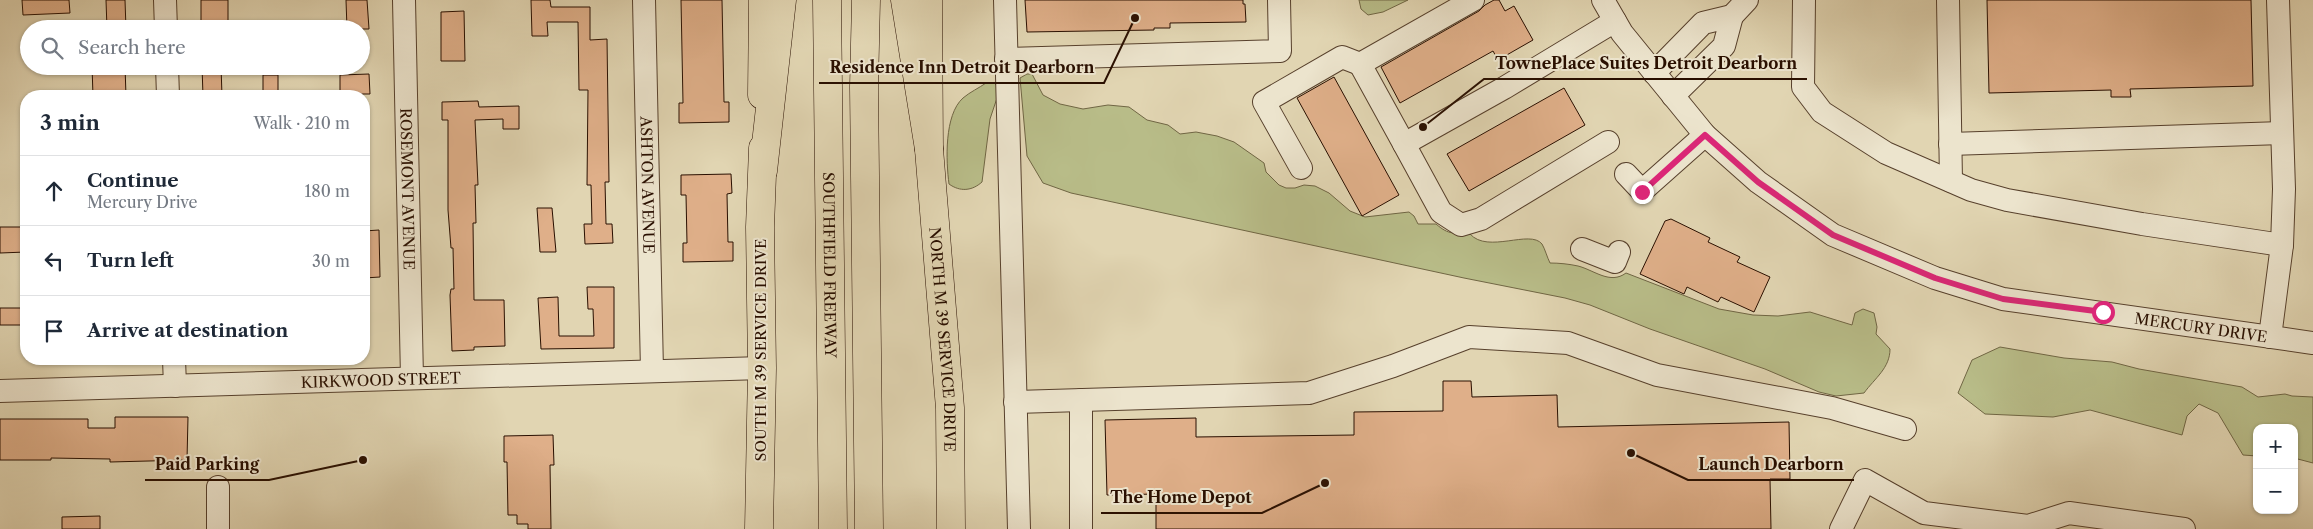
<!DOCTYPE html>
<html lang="en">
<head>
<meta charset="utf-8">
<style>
	body { margin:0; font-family:"Libre Caslon Text",serif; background:#f6f6f7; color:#1f2937 }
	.controls { position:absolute; right:15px; bottom:15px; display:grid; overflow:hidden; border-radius:10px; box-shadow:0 1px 4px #0004 }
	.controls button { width:45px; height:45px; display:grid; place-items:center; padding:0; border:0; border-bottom:1px solid #e0e1e3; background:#fff; color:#1f2937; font:25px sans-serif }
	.stop { position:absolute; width:15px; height:15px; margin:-11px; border:4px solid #db2777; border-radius:50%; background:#fff }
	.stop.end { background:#db2777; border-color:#fff; box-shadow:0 1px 5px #0008 }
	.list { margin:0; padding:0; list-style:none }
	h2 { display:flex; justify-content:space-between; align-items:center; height:65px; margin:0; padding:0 20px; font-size:21px }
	h2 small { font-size:16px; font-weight:400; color:#747a83 }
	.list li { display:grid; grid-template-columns:32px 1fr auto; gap:15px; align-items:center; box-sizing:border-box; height:70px; padding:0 20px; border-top:1px solid #e0e1e3 }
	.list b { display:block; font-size:19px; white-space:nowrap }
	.list p { margin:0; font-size:16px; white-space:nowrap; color:#747a83 }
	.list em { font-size:16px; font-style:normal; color:#747a83 }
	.icon { flex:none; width:28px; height:28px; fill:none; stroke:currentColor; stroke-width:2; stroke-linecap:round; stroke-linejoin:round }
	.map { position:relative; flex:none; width:2313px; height:529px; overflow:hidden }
	.search { position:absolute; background:#fff; box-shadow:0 1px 4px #0004; left:20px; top:20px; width:350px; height:55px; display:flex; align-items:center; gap:12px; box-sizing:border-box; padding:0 18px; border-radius:28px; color:#747a83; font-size:19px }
	.panel { position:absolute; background:#fff; box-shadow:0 1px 4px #0004; left:20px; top:90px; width:350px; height:275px; border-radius:20px }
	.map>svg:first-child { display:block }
	.green { fill:#b8bc88; stroke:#706644 }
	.building { fill:#dfaf89; stroke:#290f00 }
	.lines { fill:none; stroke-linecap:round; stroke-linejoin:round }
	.minor-casing { stroke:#57402c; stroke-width:24 }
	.major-casing { stroke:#290f00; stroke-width:29 }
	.highway-casing { stroke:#290f00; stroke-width:29 }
	.minor { stroke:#ece4cd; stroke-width:22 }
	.major { stroke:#e1d5b2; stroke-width:28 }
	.highway { stroke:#e1d5b2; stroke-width:28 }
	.route { stroke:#db2777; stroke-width:6 }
	.labels { text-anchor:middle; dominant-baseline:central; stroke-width:4; stroke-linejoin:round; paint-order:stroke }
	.street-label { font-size:15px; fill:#290f00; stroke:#ece4cd }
	.leader { fill:none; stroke:#290f00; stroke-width:2 }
	.callout-dot { fill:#290f00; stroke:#ece4cd; stroke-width:2 }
	.callout-label { font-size:16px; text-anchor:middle; font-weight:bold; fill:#290f00; stroke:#ece4cd; stroke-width:4; stroke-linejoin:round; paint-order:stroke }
</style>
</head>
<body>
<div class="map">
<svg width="2313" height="529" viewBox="0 0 2313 529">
	<rect width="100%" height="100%" fill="#e1d5b2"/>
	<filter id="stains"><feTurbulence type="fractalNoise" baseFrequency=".004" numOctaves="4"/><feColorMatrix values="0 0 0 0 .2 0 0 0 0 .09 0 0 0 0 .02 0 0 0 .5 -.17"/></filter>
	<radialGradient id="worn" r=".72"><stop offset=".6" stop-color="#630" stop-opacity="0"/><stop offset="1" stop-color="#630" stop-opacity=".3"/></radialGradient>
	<g class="green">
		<path d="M1359,0H1408L1383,12L1368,15L1361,9Z"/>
		<path d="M1027,74H1032L1043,95L1060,104L1083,109L1108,105L1129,107L1147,120L1168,125L1180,134L1196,132L1217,136L1234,142L1264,163L1266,172L1279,185L1286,188H1295L1304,185L1315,186L1329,193L1350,211L1365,217L1409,212L1414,216L1418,224H1436C1450,236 1453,232 1470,234C1488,254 1530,229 1542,244C1545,249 1547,257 1550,263C1559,263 1569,264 1578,266C1594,270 1610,285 1626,273L1719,309L1753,315L1778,316L1810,312L1852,325L1855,313L1863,309L1874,313L1877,327L1876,334L1890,349C1890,368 1875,378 1864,393L1836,396L1819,392L1765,369L1650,329L1590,305L1565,298L1464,278L1071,193L1043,183L1027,156L1020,78Z"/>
		<path d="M986,83H994L1000,89L990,119L982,182C972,191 960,192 949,184C946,161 944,115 963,98C970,92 979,88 986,83Z"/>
		<path d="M2000,347L2064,358L2112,362L2139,369L2242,387L2258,397L2285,394L2292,396L2313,397V463L2294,458V428H2257V456L2243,455L2218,413L2199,404L2187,416L2182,435L2090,410L2053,417L1985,414L1958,393L1972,360Z"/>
	</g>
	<g class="building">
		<path d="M22,0H69L70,13L23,15Z"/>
		<path d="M106,0H125L126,29H107Z"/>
		<rect x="201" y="0" width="27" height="29"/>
		<path d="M346,0H367L369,29H347Z"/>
		<path d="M531,0H550L551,7H590V40L607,39L609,182H605L606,224H612L613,243L585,244L584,224H592L591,185H587L588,90H579L578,22H547L548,36H532Z"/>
		<path d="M681,0H722L724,102H729V122L679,123V103H683Z"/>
		<path d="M1025,0H1243V4H1245L1246,22L1170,23V28H1154V30L1027,32Z"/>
		<path d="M1494,0H1499L1505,11L1514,6L1533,40L1498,60L1493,51L1400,103L1381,67L1479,11L1485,5Z"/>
		<path d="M1987,0H2251L2253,86L2130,89L2131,97H2111V90L1989,93Z"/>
		<path d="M464,11L465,61H441V12Z"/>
		<path d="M92,66H125L126,96H93Z"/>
		<path d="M202,66H221L222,96H203Z"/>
		<path d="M369,74L370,94H340V75Z"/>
		<rect x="263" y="75" width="15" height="18"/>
		<path d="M1334,77L1399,195L1362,216L1297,98Z"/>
		<path d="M1564,88L1585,125L1469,191L1447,154Z"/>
		<path d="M478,101L479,107L519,106V129H503V119L475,120L478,185H475L476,223H473L474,300H504L505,346L474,347V350L452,351L450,295L451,289H454L453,248H451L448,210V120H442V102Z"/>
		<path d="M731,174L732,193L727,194L728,242H733V261L683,262V243H687L686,195H681V175Z"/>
		<path d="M537,208H552L556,252H540Z"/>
		<path d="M1671,219L1710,238L1708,242L1740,257L1737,262L1770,277L1754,312L1721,297L1718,302L1687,287L1684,294L1640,274L1665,221Z"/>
		<path d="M0,227H26V252L0,253Z"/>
		<path d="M379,230L380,277L364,278V231Z"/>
		<path d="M587,287H614V348L541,349L538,298L558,297L559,336H594L593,309H588Z"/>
		<path d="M0,308H23L24,325H0Z"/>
		<path d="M1443,381H1471L1472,397L1557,395L1558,427L1789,422L1790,479H1770L1771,529H1156V494L1107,495L1105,420L1196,418V437L1354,435V412L1443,411Z"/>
		<path d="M115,417H188L187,460L110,462V459L51,458V460H0V419H88V428H115Z"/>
		<path d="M553,435L554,465H550L551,529H528V524H517V515H508L507,462H504V436Z"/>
		<path d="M100,516V529H62V517Z"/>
	</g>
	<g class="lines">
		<defs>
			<g id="minor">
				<path d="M165,0L166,29"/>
				<path id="s1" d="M404,0L412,378"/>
				<path id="s2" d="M644,0L652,371"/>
				<path d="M1005,0L1019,529"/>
				<path id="s3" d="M1603,0L1622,33L1705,135L1758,182L1833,235L1935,278L2003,299L2313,343"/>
				<path d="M1804,0L1803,87L1822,112L1886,153L1971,190L2007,200L2142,224L2282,245"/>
				<path d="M1948,0L1951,181"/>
				<path d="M1732,16L1747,0"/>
				<path d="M1006,59L1280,51L1279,0"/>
				<path d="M167,66L168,96"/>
				<path d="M1654,73L1703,23L1732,16L1724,46L1673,96"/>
				<path d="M1608,142L1481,219L1461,225L1441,212L1404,144L1504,88L1615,21"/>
				<path d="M1404,144L1360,64L1473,0"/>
				<path d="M1950,144L2282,133"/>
				<path d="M1301,168L1264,102L1342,57L1360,64"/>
				<path d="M1626,174L1642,191L1705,135"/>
				<path d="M1582,249L1615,262L1619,252"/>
				<path d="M2270,337L2282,245L2284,189L2278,0"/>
				<path d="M174,359L175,386"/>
				<path id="s4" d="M0,391L762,368"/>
				<path d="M1081,400V529"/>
				<path d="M1015,402L1309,393L1393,366L1469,337L1568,343L1657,375L1832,408L1905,429"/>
				<path d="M218,487V529"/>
				<path d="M1841,529L1865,480L1924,513L2028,526L2069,513L2184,529"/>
			</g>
			<g id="major">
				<path id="s5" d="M928,0L929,149L950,408L951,529"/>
				<path d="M762,95L763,0"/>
				<path d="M759,529L762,368L760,227L763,148"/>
			</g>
			<g id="highway">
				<path id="s6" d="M827,0L833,529"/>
				<path d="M866,0L864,87L869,529"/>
				<path d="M905,0L929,149"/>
				<path d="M763,171L782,0"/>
			</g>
		</defs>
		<use href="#minor" class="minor-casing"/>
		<use href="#major" class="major-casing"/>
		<use href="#highway" class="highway-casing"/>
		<use href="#minor" class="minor"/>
		<use href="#major" class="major"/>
		<use href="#highway" class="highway"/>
	</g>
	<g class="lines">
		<path class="route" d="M1642,192L1705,135L1758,182L1833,235L1935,278L2003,299L2103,312"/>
	</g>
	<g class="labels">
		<g class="street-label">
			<text stroke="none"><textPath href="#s2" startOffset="185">ASHTON AVENUE</textPath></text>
			<text stroke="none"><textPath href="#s1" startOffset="189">ROSEMONT AVENUE</textPath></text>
			<text stroke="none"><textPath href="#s6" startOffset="265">SOUTHFIELD FREEWAY</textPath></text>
			<text stroke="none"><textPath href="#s3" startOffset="714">MERCURY DRIVE</textPath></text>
			<text stroke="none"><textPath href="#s5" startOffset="340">NORTH M 39 SERVICE DRIVE</textPath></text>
			<text transform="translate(760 350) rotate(-90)">SOUTH M 39 SERVICE DRIVE</text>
			<text stroke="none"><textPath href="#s4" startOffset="381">KIRKWOOD STREET</textPath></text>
		</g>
	</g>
	<path class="leader" d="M1423 127L1484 79H1807M1135 18L1104 83H819M1631 453L1688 480H1854M363 460L269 480H145M1325 483L1262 513H1101"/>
	<g class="callout-dot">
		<circle cx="1423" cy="127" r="5"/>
		<circle cx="1135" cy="18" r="5"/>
		<circle cx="1631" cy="453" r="5"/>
		<circle cx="363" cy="460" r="5"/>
		<circle cx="1325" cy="483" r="5"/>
	</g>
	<g class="callout-label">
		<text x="1646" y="69">TownePlace Suites Detroit Dearborn</text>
		<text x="962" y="73">Residence Inn Detroit Dearborn</text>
		<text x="1771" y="470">Launch Dearborn</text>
		<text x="207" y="470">Paid Parking</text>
		<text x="1181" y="503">The Home Depot</text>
	</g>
	<rect width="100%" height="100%" filter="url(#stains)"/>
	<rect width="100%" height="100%" fill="url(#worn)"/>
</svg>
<div class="controls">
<button>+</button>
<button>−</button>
</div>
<div class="stop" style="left:2103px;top:312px"></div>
<div class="stop end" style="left:1642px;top:192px"></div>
<div class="search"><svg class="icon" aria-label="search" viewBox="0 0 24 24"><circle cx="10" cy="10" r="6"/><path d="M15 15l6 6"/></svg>Search here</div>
<section class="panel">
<h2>3 min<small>Walk · 210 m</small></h2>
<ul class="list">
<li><svg class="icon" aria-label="ahead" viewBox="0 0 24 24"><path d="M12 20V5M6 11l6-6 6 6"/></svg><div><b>Continue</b><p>Mercury Drive</p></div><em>180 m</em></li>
<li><svg class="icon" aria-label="left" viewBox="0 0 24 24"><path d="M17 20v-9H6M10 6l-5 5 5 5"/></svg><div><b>Turn left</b></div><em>30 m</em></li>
<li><svg class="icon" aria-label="arrive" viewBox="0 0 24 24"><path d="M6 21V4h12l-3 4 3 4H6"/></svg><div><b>Arrive at destination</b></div></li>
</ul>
</section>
</div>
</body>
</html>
